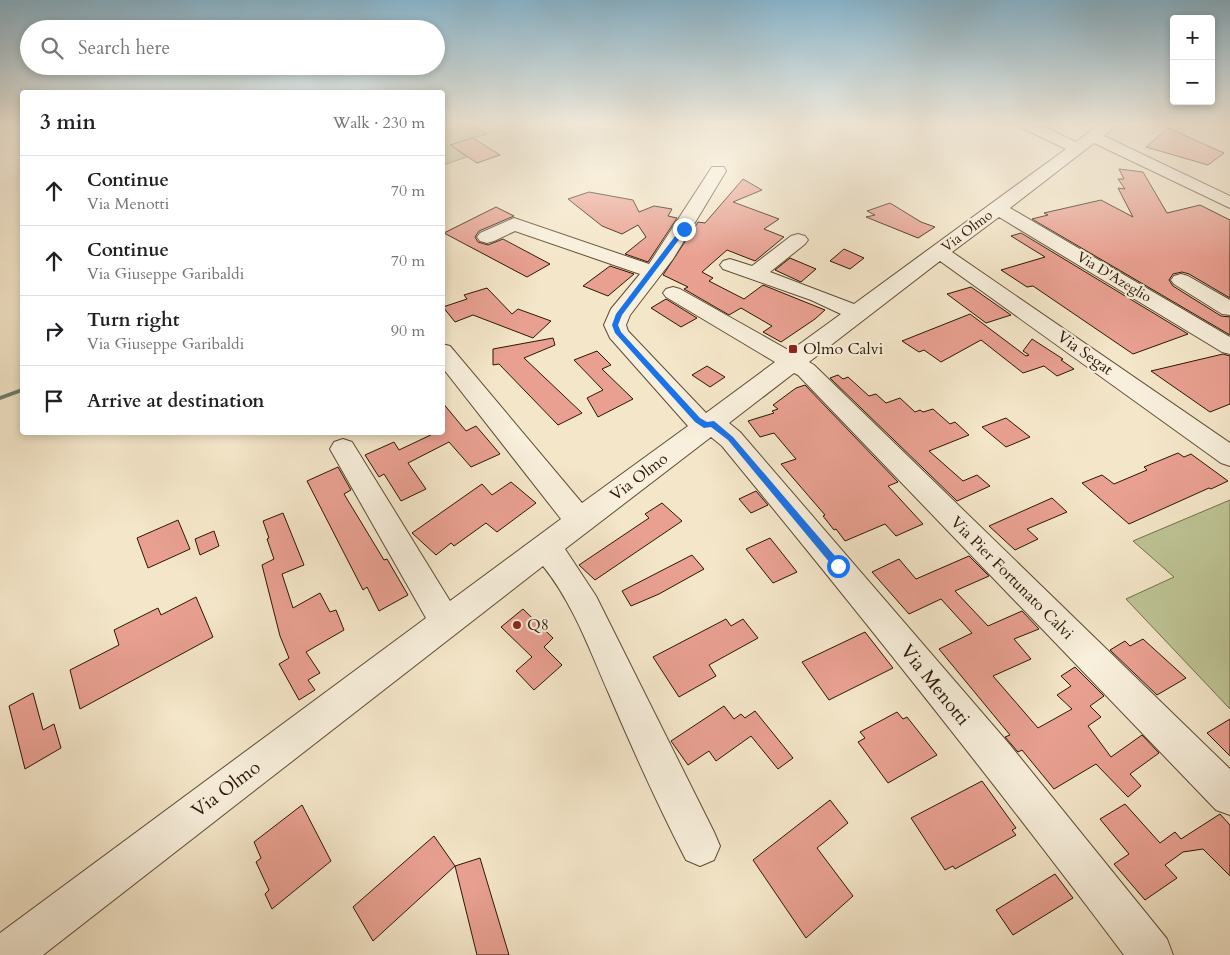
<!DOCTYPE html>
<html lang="en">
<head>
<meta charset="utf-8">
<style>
	body { margin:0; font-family:Cardo,serif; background:#f2f2f2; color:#202124 }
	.controls { position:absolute; right:15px; top:15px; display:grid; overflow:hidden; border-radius:5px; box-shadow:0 2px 8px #0003 }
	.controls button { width:45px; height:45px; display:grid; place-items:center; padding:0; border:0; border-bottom:1px solid #e0e0e0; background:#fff; color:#202124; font:25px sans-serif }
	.stop { position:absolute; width:15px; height:15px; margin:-11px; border:4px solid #1a73e8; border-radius:50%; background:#fff }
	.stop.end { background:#1a73e8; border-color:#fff; box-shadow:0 1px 5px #0008 }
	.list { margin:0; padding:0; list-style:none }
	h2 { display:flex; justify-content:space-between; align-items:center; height:65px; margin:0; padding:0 20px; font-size:21px }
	h2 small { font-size:16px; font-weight:400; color:#757577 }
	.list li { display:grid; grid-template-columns:32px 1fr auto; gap:15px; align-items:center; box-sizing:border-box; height:70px; padding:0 20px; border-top:1px solid #e0e0e0 }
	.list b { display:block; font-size:19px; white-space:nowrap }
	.list p { margin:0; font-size:16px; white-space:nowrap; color:#757577 }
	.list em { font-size:16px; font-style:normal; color:#757577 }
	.icon { flex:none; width:28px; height:28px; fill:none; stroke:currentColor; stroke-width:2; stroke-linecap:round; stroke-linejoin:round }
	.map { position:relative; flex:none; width:1230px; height:955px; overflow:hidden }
	.search { position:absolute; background:#fff; box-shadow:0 2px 8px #0003; left:20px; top:20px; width:425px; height:55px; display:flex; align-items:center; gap:12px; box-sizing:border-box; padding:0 18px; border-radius:28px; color:#757577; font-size:19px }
	.panel { position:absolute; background:#fff; box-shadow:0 2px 8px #0003; left:20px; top:90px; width:425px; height:345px; border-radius:5px }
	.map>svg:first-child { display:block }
	.green { fill:#bec495; stroke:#746e4c }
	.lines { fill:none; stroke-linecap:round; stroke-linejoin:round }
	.stream { fill:#6f7c6d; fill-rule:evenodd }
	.building { fill:#e9a091; stroke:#2b1704 }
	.minor-casing { stroke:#5d4b35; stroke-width:2 }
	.minor { fill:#f8efdc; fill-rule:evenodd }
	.route { fill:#1a73e8 }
	.poi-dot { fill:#8f2418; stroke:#f8efdc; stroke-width:2 }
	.labels { text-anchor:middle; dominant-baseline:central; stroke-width:4.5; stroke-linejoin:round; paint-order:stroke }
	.far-street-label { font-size:14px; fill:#2b1704; stroke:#f8efdc }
	.poi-label { font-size:16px; fill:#2b1704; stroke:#f8efdc; text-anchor:start }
	.street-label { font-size:16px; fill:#2b1704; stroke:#f8efdc }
	.near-street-label { font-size:19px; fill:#2b1704; stroke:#f8efdc }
</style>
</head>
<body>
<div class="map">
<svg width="1230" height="955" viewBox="0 0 1230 955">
	<rect width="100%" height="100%" fill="#f4e6c9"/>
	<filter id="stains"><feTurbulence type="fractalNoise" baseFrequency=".004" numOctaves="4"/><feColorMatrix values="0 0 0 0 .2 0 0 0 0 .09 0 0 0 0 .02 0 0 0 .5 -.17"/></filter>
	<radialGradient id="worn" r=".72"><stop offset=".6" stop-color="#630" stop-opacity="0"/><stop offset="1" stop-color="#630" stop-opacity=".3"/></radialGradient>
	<g class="green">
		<path d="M442,124H472L487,134L451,145L467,157L443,165Z"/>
		<path d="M1230,500V709L1126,599L1174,577L1133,541Z"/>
	</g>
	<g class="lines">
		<path class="stream" d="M22,388V392L0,400V396Z"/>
	</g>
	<g class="building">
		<path d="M1168,128L1224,153L1208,165L1146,147Z"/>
		<path d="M473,138L500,155L477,163L450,145Z"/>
		<path d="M1119,169L1143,172L1167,213L1200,205L1230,220V298L1189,274L1182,272L1173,274L1169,280L1173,286L1221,316L1230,317V335L1032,219L1048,215L1044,213L1101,200L1133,217L1118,188L1125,189L1118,179H1124Z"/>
		<path d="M743,179L762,190L733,202L779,219L764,229L784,237L755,261L727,250L702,272L713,278L709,281L744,299L763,285L825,310L815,319L781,342L763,332L772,326L741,308L729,315L684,289L688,287L663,275L698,222L705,223Z"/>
		<path d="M589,192L633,200L639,212L654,206L672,209L668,216L677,218L648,262L625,254L646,237L638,225L622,234L602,226L568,199Z"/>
		<path d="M890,203L921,222L935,227L918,238L866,217L875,215L867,211Z"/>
		<path d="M496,207L514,216L479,231L475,237L478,242L488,245L503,239L550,264L527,277L444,233Z"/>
		<path d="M1021,233L1188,334L1133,354L1033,286L1027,287L1001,270L1045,257L1011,236Z"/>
		<path d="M844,249L864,258L850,269L830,261Z"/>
		<path d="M790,258L816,269L801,282L775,270Z"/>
		<path d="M610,266L634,274L608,296L583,286Z"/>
		<path d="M971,287L1011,315L986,323L947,294Z"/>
		<path d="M487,288L512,314L518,309L551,321L533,338L473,315L455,322L443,307L467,299L464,295Z"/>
		<path d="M666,299L697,318L681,327L651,308Z"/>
		<path d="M970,314L1026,356L1029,355L1023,351L1032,339L1063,359L1061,360L1074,369L1057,376L1044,366L1023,373L981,340L941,362L924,350L919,352L902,341Z"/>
		<path d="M553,338L555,345L524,358L582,413L558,425L499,364L493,365V349Z"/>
		<path d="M597,351L611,365L602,369L633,399L598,417L587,398L603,390L574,360Z"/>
		<path d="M1223,354L1230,356V404L1210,412L1151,371Z"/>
		<path d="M707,366L725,377L710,387L692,375Z"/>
		<path d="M838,375L843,379L848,377L869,396L876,394L886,403L900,398L915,412L920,410L923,412L933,409L950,424L955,422L969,435L929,451L963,481L977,475L990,486L957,501L830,378Z"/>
		<path d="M805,385L898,482L888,486L923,524L896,536L885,524L845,541L836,529L834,530L823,516L825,515L781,464L796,459L774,433L760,437L748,421L774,413L772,411L778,409L773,405L796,388Z"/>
		<path d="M442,402L466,431L476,426L500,454L471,467L449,442L408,463L426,489L401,501L384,474L379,477L365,455L394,442L399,450L437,432H442Z"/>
		<path d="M1006,418L1030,437L1006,447L982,427Z"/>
		<path d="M1178,453L1184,457L1191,454L1228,481L1211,489L1209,488L1129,524L1082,483L1102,475L1114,484L1147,470L1144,467Z"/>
		<path d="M338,467L351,490L344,494L384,560L387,559L408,595L379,611L367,587L363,590L307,481Z"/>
		<path d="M511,482L536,503L497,532L486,523L454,546L451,543L436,555L412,533L482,484L492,495Z"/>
		<path d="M756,491L768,505L751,513L739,499Z"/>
		<path d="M1052,498L1067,512L1027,529L1038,539L1015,550L989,526Z"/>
		<path d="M662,503L682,521L595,580L579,565L649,518L645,514Z"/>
		<path d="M283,513L304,565L282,574L293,608L320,593L330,612L336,610L344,630L306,652L320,673L308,680L315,690L299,700L279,664L289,658L280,636L262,565L274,559L267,539L269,538L263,521Z"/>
		<path d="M178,520L190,549L148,568L137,538Z"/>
		<path d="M214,531L219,546L200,555L195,539Z"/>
		<path d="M770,538L797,572L773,583L746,549Z"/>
		<path d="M692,555L704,569L659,594L631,606L622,591Z"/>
		<path d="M969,556L989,576L955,591L988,626L1022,611L1039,629L1014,639L1031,659L993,676L1038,728L1072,709L1057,695L1071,686L1061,676L1075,667L1104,696L1090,706L1101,717L1088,726L1111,757L1142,735L1159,753L1130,774L1141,786L1128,797L1096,764L1054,789L1022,750L1018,752L1005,737L1010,735L939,649L972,633L941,599L909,614L872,572L899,559L916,579Z"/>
		<path d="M196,597L213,637L80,709L70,670L119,645L114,630L158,608L161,615Z"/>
		<path d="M523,609L553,638L544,647L562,665L534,690L516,671L532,657L501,627Z"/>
		<path d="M726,619L731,626L743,619L758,638L709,665L716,676L679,697L653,657Z"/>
		<path d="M865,632L893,668L829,700L802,662Z"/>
		<path d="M1143,639L1186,678L1157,695L1110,650L1125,641L1130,646Z"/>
		<path d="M33,693L43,730L54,724L61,748L25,769L9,706Z"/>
		<path d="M724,706L734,719L741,714L745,718L755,711L793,758L778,769L751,736L716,761L709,751L688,765L671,741Z"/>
		<path d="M897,712L903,719L907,717L937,755L888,783L858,742L865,738L860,732Z"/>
		<path d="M1230,719V756L1207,733Z"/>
		<path d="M982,781L1016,828L1012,830L1016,835L955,869L953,866L945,870L911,818Z"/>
		<path d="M830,800L848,823L817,848L853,896L806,938L753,860Z"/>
		<path d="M1125,804L1160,843L1175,832L1181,839L1220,814L1230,825V876L1203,849L1183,852L1165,865L1177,878L1145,900L1114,864L1129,854L1100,819Z"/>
		<path d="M302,805L331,861L272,909L265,894L269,890L256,862L261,858L254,842Z"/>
		<path d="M434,836L455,866L373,941L353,907Z"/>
		<path d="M480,858L509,955H477L455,866Z"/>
		<path d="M1055,874L1073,898L1013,935L996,910Z"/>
	</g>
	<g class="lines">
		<defs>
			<g id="minor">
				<path d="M1018,124H1038L1076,142L1100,124H1117L1104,136L1230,196V208L1094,143L1010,208L1230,337V354L1222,352L999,217L952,252L1230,443V466L1221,463L940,261L809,362L814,365L1230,769V815L1216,810L798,375L794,373L729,423L740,432L1010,745L1167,939L1173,955H1124C994,782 859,613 722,446L711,437L565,549L596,596L714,832L720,846L714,860L700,866L686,860C658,806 633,750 609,694C590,651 573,603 543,566L43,955H0V933L426,618L330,449L334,442L343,439L352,442L450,601L561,519L442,367V344L450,346L582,503L688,426L610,338L604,325L611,309L640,274L515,231L494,241L487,243L480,241L477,237L480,233L514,218L649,264L712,167H724L726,171L673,259L630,315L626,325L628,331L706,413L775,362L666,297L663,293L666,289L673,287L680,289L790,351L841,314L811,300L723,269L720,265L723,261L730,259L752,266L791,236L798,234L805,236L808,240L805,244L770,272L854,304L1066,149L1020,127Z"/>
				<path d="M1181,274L1188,276L1230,300V315L1222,314L1174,284L1171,280L1174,276Z"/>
			</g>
		</defs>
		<use href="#minor" class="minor-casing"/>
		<use href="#minor" class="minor"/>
	</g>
	<linearGradient id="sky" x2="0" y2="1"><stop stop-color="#89b9d3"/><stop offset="0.48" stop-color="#faf4e7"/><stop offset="1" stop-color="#faf4e7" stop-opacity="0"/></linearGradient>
	<rect width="1230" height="258" fill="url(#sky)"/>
	<path class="route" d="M682,227L687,229L622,315L618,325L621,332L700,418L707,422L714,421L733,437L841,563V569H835L728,440L711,427L704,428L695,422L615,333L612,325L616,314Z"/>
	<g class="poi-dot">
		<rect x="788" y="344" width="10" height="10" rx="2.5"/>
		<circle cx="517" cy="625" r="5"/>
	</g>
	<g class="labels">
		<g class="far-street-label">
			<text transform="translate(967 231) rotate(-37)">Via Olmo</text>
			<text transform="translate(1114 277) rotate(31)">Via D'Azeglio</text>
		</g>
		<g class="poi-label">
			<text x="803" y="349">Olmo Calvi</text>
			<text x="527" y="625">Q8</text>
		</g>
		<g class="street-label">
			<text transform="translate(1085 353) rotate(35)">Via Segat</text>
			<text transform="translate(639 477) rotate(-37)">Via Olmo</text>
			<text transform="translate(1012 578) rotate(45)">Via Pier Fortunato Calvi</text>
		</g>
		<g class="near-street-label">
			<text transform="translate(935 685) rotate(51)">Via Menotti</text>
			<text transform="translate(226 789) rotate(-37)">Via Olmo</text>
		</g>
	</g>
	<rect width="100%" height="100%" filter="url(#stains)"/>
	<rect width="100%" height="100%" fill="url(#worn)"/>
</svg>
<div class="controls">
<button>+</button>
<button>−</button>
</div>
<div class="stop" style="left:838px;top:566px"></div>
<div class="stop end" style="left:684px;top:229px"></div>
<div class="search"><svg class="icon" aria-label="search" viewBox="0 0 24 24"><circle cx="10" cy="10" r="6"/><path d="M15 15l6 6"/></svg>Search here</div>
<section class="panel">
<h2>3 min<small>Walk · 230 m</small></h2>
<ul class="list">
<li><svg class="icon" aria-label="ahead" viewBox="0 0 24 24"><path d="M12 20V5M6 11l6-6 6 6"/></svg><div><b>Continue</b><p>Via Menotti</p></div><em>70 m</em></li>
<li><svg class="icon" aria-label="ahead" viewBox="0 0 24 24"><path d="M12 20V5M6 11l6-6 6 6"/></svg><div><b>Continue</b><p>Via Giuseppe Garibaldi</p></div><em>70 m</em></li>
<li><svg class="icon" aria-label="right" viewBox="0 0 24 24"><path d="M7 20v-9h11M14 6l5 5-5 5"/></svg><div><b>Turn right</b><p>Via Giuseppe Garibaldi</p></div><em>90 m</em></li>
<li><svg class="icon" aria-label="arrive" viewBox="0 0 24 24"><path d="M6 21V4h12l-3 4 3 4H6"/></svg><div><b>Arrive at destination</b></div></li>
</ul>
</section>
</div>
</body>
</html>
